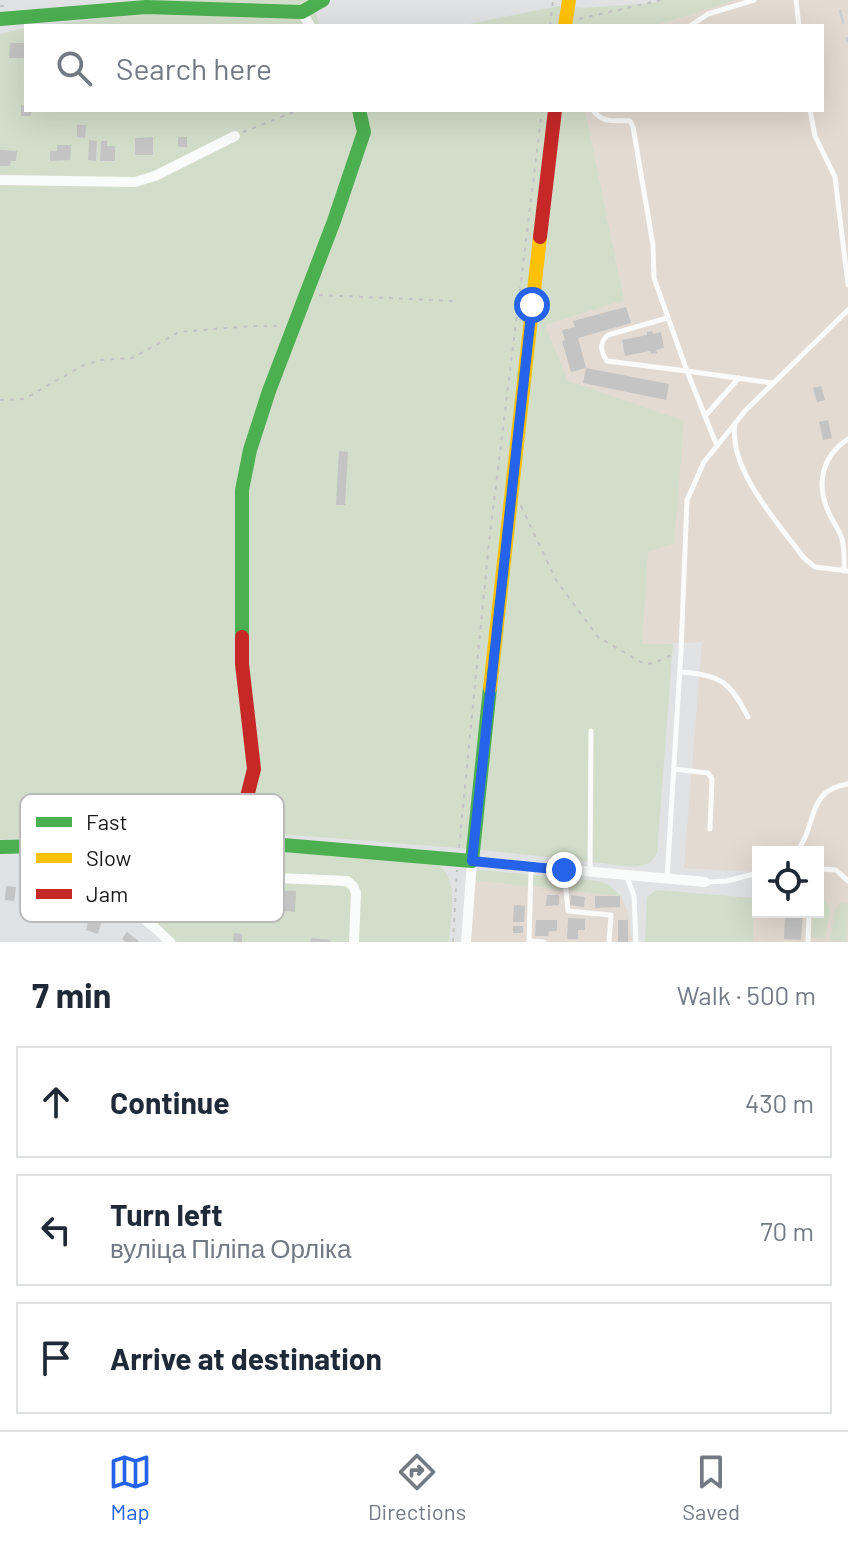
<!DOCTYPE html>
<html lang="en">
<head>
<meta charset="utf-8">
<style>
	body { margin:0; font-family:Barlow,sans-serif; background:#f6f6f7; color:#1f2937 }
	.controls { position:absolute; right:24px; bottom:24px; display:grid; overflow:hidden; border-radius:0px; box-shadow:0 8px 32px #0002 }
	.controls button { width:72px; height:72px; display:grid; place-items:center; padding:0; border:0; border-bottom:2px solid #e0e1e3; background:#fff; color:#1f2937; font:40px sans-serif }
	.stop { position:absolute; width:24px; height:24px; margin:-18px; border:6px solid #2563eb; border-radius:50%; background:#fff }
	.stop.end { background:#2563eb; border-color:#fff; box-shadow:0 2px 8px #0008 }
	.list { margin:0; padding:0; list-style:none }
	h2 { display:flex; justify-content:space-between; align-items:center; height:104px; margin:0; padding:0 32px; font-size:34px }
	h2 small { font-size:26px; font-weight:400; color:#747a83 }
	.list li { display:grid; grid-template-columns:52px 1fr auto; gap:24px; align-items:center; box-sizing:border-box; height:112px; margin:0 16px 16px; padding:0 16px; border:2px solid #e0e1e3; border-radius:0px }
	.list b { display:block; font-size:30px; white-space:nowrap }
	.list p { margin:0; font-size:26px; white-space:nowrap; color:#747a83 }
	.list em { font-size:26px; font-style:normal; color:#747a83 }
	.icon { flex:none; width:44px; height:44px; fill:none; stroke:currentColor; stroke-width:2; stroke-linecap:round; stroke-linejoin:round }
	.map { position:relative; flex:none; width:848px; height:942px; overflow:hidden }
	.search { position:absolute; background:#fff; box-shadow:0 8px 32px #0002; left:24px; right:24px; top:24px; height:88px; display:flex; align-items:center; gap:20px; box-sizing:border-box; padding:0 28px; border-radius:0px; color:#747a83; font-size:30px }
	.sheet { height:488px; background:#fff }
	nav { display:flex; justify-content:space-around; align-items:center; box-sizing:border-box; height:112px; border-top:2px solid #e0e1e3; background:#fff; font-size:22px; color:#747a83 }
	nav a { display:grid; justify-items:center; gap:4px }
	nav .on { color:#2563eb }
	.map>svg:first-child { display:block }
	.industrial { fill:#e3dad1; fill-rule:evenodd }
	.green { fill:#d2dec9 }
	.building { fill:#c4c4c5 }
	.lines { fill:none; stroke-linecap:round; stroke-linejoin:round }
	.path { stroke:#c2c2c3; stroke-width:2; stroke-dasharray:4 6; stroke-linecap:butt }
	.lane { stroke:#fafbfb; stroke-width:5 }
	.street { stroke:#fafbfb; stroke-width:10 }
	.fast { stroke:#4caf50; stroke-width:14 }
	.slow { stroke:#ffc107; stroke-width:14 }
	.jam { stroke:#c62828; stroke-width:14 }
	.rail { stroke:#cdcecf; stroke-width:3; stroke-dasharray:14 14; stroke-linecap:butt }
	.route { stroke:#2563eb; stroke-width:10 }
	.key { fill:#fff; stroke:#bababa; stroke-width:2 }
	.key-label { font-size:22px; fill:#19191a }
</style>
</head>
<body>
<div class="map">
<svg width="848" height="942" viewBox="0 0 848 942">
	<rect width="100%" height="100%" fill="#e1e2e3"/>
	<g class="industrial">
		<path d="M736,0H848V942H753L754,872L684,868L702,642L642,645L648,550L684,421L567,381L545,325L624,299L585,110H822V26H653ZM758,852H818V912H758Z"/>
		<path d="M471,880L621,896L628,913L632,942H466Z"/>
	</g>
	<g class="green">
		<path d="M148,0H312L319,26H40L139,14Z"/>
		<path d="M661,0H736L653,26H459L559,6L584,8L653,3Z"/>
		<path d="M26,28V110H585L624,300L545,325L568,381L684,421L674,544L648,551L642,644H673L657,853L650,863L636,867L482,850L258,832L247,829L242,820L234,828L224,832L0,839V34Z"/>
		<path d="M236,847L433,862C462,875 450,917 449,942H178L161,929L158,924L162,863L167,852L174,849Z"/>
		<path d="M471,869L598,881L609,885L621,896L471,880Z"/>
		<path d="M656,890L754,898L753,942H645L647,897Z"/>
		<path d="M821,900L826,901L830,910L825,939L811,937L814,912H818V903Z"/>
		<path d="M840,903L848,904L847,942L830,940L835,910Z"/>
	</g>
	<g class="building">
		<path d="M10,43H26V58H9Z"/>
		<path d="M21,105L26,106V110H32L31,116H21Z"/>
		<path d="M77,125H86L85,138L77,137Z"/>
		<path d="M153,137V155H135V138Z"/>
		<rect x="178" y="137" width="9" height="10"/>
		<path d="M89,140L97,141L96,161L88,160Z"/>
		<path d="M101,141H107V146H115V161H100Z"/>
		<path d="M57,145H71L70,160L50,161V151H57Z"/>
		<path d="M0,150L17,151L16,161H11L10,166H0Z"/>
		<path d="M626,307L631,323L578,338L586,368L571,372L562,341L565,340L562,330L575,327L573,321Z"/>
		<path d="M652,331L653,334L661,332L664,348L656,350L657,353L651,354L650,351L625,356L622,340L647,335V332Z"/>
		<path d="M586,368L669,384L666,400L583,383Z"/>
		<path d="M821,386L825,400L817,402L813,388Z"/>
		<path d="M828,420L832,438L823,440L819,422Z"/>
		<path d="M339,451L348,452L345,505H336Z"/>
		<path d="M6,886L16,887L14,901L5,900Z"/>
		<path d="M273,890L296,891L295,912L271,910Z"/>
		<path d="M547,895H559V905L546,906Z"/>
		<path d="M571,895L585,897L584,907L570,905Z"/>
		<path d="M595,896H620V907L595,908Z"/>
		<path d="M514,905L525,906L524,922H513Z"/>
		<path d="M785,912H803L801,940L784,939Z"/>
		<path d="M90,913L103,916L98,934L86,930Z"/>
		<path d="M568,918L585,919V930H578V939H567Z"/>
		<path d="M536,920H557V931H549L548,936H535Z"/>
		<rect x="618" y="920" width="10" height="22"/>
		<rect x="513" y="926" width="10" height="7"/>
		<path d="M127,932L140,942H126L122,939Z"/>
		<path d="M234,933L242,934V942H233Z"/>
		<path d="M311,938L331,940L330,942H310Z"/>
	</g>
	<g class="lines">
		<g class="path">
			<path d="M0,6H8"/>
			<path d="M579,19L661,0"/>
			<path d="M550,26L553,0"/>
			<path d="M243,132L299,110"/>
			<path d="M319,295L454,301"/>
			<path d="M0,400L24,399L82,366L100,360L132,358L179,332L252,326H280"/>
			<path d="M521,506L556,580L598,637L644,664L654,663L674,654"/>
			<path d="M459,848L489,542L542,110"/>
			<path d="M453,942L457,870"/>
		</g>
		<g class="lane">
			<path d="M796,0L799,26"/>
			<path d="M690,26L708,14L754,0"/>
			<path d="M593,110C603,124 614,120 630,121L633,127L653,245L654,278L687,371L772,383"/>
			<path d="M810,110L815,136L835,177L848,285"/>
			<path d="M667,318L608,335C599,343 600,351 607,361L687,371L717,446"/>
			<path d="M705,416L739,378"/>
			<path d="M735,424C728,469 778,523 804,558L815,567L848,571"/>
			<path d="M844,571C844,560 845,550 842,539C839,529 832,521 828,511C816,483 822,456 848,439"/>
			<path d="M680,672C720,674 730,682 748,717"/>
			<path d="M674,769L708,773L712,779L710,829"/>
			<path d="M796,852C818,827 805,790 848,784"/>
			<path d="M818,869L836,870L848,881"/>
			<path d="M564,871L568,911L611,915L609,942"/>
			<path d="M590,872L591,731"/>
			<path d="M627,877L634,896L636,942"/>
			<path d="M667,879L681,651L687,500L704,462L745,411L848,310"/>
			<path d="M706,882L727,881L758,873"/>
			<path d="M529,941L544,942"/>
			<path d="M529,942L531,868"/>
			<path d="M808,942L809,912"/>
		</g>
		<g class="street">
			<path d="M302,12L310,26"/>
			<path d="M0,180L135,182L155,176L235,136"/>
			<path d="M26,868C39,869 52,869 64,872C96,879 147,919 170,942"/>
			<path d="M157,873L347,881L353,886L356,893L354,942"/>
			<path d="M153,925L159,842"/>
			<path d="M466,942L472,861L705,882"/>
		</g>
		<g class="fast">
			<path d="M0,19L146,7L302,12L323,0"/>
			<path d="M242,637V490L250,450L269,391L334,221L364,132L359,110"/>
			<path d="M0,847L236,841L472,861L490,688"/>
		</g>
		<g class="slow">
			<path d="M565,26L569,0"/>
			<path d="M490,688L540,237"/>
		</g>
		<g class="jam">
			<path d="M540,237L555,110"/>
			<path d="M236,841L254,769L242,664V637"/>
		</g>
		<path class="rail" d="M840,10L848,42"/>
	</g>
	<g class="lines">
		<path class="route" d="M532,305L472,861L564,870"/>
	</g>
	<rect x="20" y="794" width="264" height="128" rx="12" class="key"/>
	<rect x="36" y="817" width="36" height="10" fill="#4caf50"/>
	<rect x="36" y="853" width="36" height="10" fill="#ffc107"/>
	<rect x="36" y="889" width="36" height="10" fill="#c62828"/>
	<g class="key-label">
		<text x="86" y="830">Fast</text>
		<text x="86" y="866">Slow</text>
		<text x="86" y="902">Jam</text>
	</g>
</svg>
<div class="controls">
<button><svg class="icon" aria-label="locate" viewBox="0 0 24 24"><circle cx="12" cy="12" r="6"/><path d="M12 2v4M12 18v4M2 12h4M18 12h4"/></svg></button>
</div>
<div class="stop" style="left:532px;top:305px"></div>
<div class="stop end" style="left:564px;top:870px"></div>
<div class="search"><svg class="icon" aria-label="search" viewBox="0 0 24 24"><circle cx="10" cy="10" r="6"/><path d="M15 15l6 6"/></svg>Search here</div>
</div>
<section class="sheet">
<h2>7 min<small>Walk · 500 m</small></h2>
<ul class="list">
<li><svg class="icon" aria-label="ahead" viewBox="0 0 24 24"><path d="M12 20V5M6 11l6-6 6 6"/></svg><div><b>Continue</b></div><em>430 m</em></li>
<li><svg class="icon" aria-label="left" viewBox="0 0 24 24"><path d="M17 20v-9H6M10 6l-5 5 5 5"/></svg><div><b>Turn left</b><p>вуліца Піліпа Орліка</p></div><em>70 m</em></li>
<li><svg class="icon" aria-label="arrive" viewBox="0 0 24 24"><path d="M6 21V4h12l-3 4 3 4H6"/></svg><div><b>Arrive at destination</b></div></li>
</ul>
</section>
<nav>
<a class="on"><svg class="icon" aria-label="map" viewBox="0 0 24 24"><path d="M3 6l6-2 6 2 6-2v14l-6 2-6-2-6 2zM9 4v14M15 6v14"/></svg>Map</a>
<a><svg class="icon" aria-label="directions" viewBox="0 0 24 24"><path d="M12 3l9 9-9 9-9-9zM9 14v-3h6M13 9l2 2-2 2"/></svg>Directions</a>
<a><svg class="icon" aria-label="saved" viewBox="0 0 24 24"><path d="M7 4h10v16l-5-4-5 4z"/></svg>Saved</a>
</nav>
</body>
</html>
